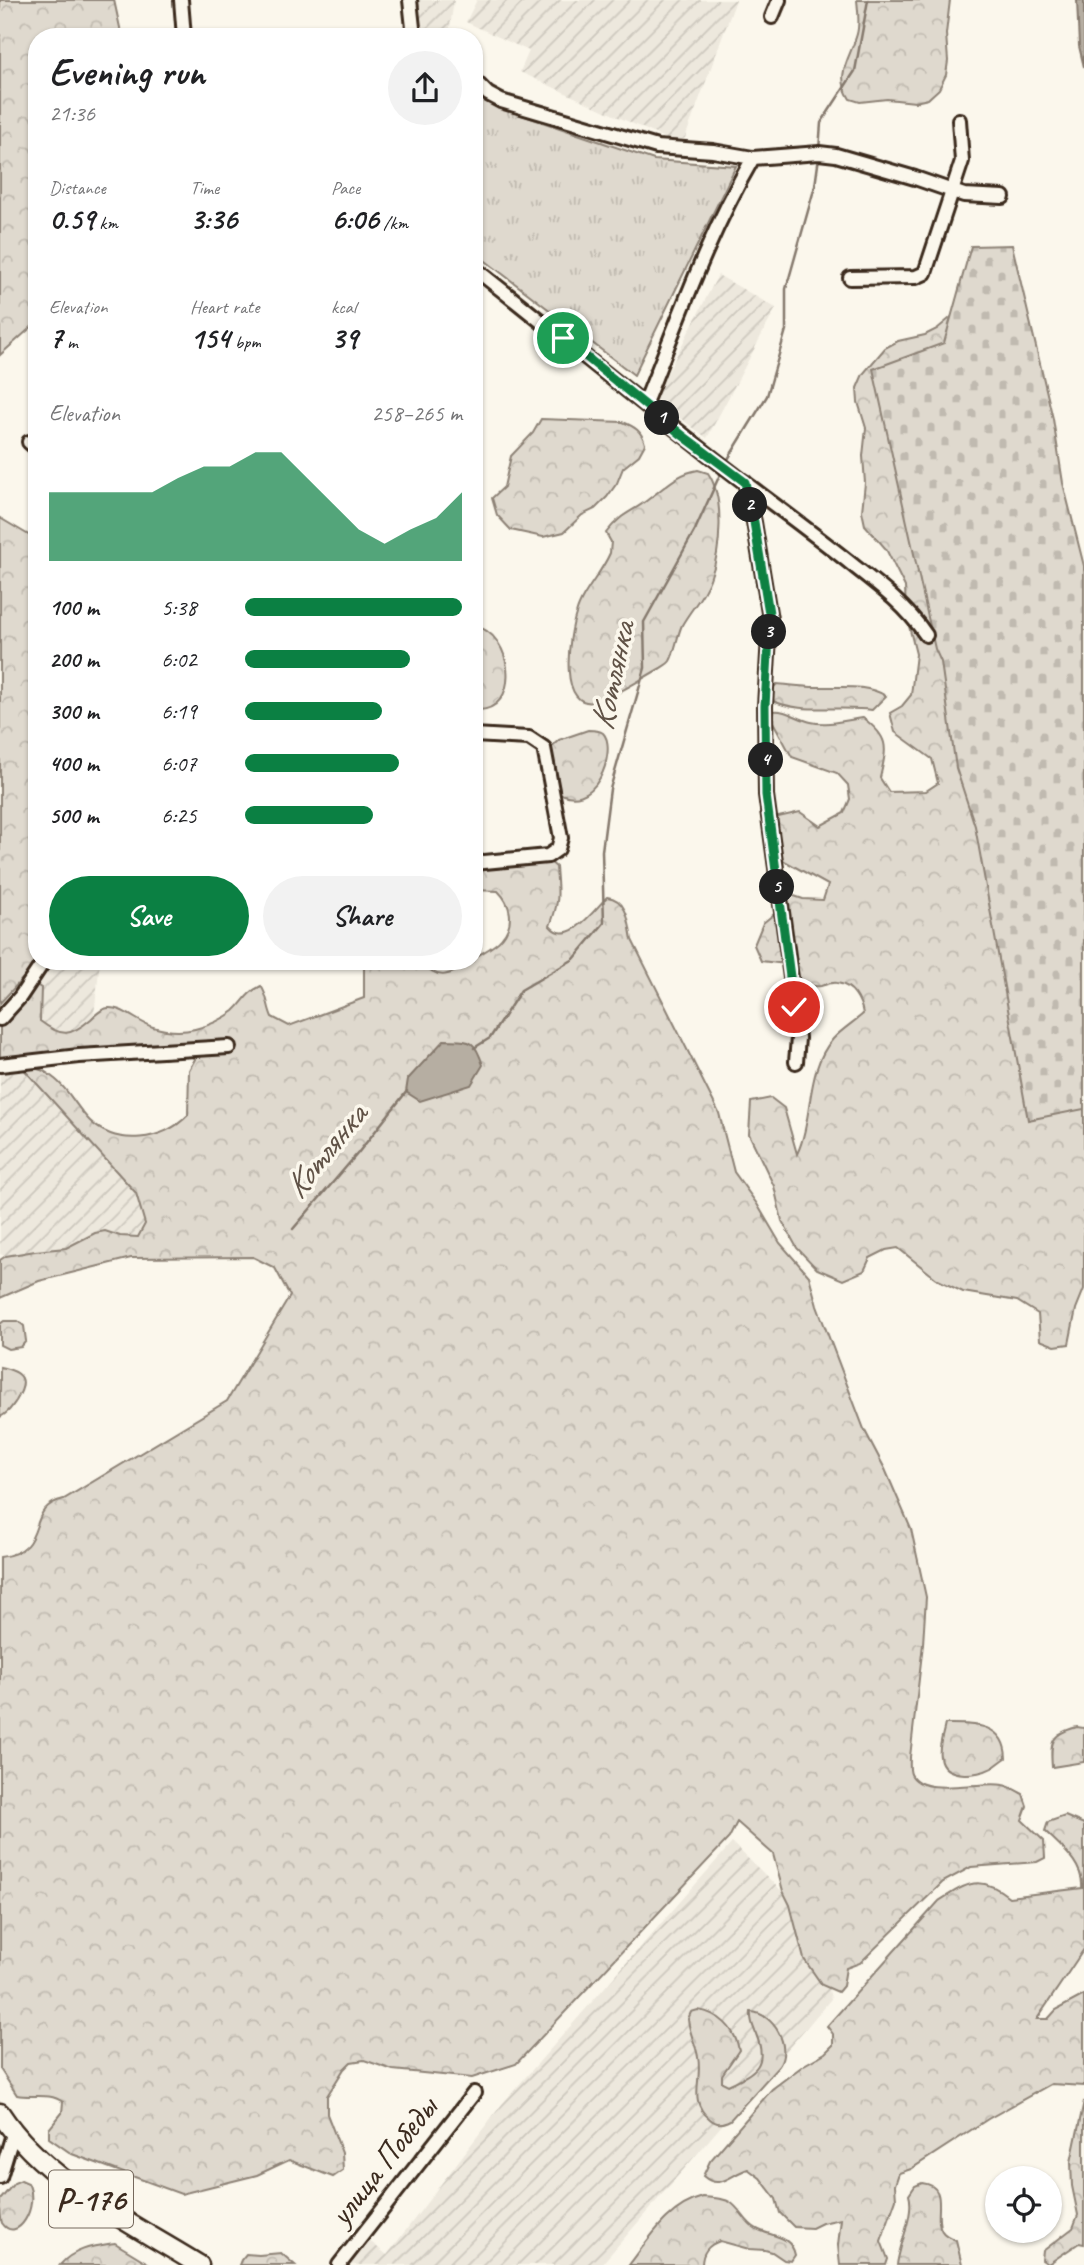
<!DOCTYPE html>
<html lang="en">
<head>
<meta charset="utf-8">
<style>
  body { margin:0; font-family:Caveat,sans-serif; background:#f2f2f2; color:#202124; height:100vh; display:flex; flex-direction:column; font-size:26px; white-space:nowrap }
  * { box-sizing:border-box; margin:0 }
  p { font-size:23px; color:#757577 }
  .icon { flex:none; width:38px; height:38px; fill:none; stroke:currentColor; stroke-width:2; stroke-linecap:round; stroke-linejoin:round }
  .map { position:relative; flex:1; overflow:hidden }
  .sheet { position:absolute; left:28px; top:28px; width:455px; height:942px; display:flex; flex-direction:column; background:#fff; border-radius:28px; box-shadow:0 2px 5px #0004 }
  .sheet>* { flex:none }
  .fabs { position:absolute; left:985px; top:2166px; display:grid; gap:14px }
  .fabs a { display:grid; place-items:center; width:77px; height:77px; border-radius:50%; background:#fff; box-shadow:0 2px 5px #0004; font-size:35px }
  .pin { position:absolute; display:grid; place-items:center; width:60px; height:60px; color:#fff; margin:-30px; border:4px solid #fff; border-radius:50%; box-shadow:0 2px 7px #0007 }
  .km { position:absolute; width:35px; height:35px; margin:-18px; border-radius:50%; background:#222; color:#fff; font-size:19px; line-height:35px; text-align:center }
  .round { display:grid; place-items:center; flex:none; width:74px; height:74px; border-radius:37px; background:#f2f2f2 }
  .overview { display:flex; align-items:center; justify-content:space-between; height:119px; padding:0 21px }
  h1 { font-size:38px; font-weight:600; line-height:52px }
  .metrics { display:grid; grid-template-columns:repeat(3,1fr); gap:10px; height:119px; padding:7px 21px }
  .metrics div { display:grid; align-content:center }
  .metrics b { font-size:30px; font-weight:600 }
  .metrics small { font-size:19px; font-weight:400 }
  .metrics p { font-size:19px }
  .chart { height:196px; padding:14px 21px }
  .chart p { display:flex; justify-content:space-between }
  .chart svg { width:100%; height:126px; margin-top:7px; fill:#0b8043; opacity:.7 }
  .button { display:flex; gap:14px; margin-top:auto; padding:14px 21px }
  .button a { flex:1; height:80px; border-radius:42px; background:#0b8043; color:#fff; font-size:28px; font-weight:600; line-height:80px; text-align:center }
  .button a+a { background:#f2f2f2; color:#202124 }
  ul { padding:0 21px; list-style:none; font-size:23px }
  li { display:grid; grid-template-columns:112px 84px 1fr; align-items:center; height:52px }
  li i { height:18px; border-radius:9px; background:#0b8043 }
  .map>svg:first-child { display:block }
</style>
</head>
<body>
<div class="map">
<svg width="1084" height="2265" viewBox="0 0 1084 2265">
  <defs>
    <pattern id="industrial-furrows" width="10" height="10" patternUnits="userSpaceOnUse" patternTransform="scale(1.75)"><rect width="10" height="10" fill="#ede8dd"/><path d="M-1 1l2-2M0 10L10 0M9 11l2-2" fill="none" stroke="#ccc7bd"/></pattern>
    <pattern id="grass-tufts" width="24" height="20" patternUnits="userSpaceOnUse" patternTransform="scale(1.75)"><rect width="24" height="20" fill="#dfd9ce"/><path d="M3 7l-1-3M5 7V3M7 7l1-3M15 17l-1-3M17 17v-4M19 17l1-3" fill="none" stroke="#c0bab0"/></pattern>
    <pattern id="forest-crowns" width="20" height="18" patternUnits="userSpaceOnUse" patternTransform="scale(1.75)"><rect width="20" height="18" fill="#dfd9ce"/><path d="M2 6a3 3 0 1 1 6 0M12 15a3 3 0 1 1 6 0" fill="none" stroke="#c0bab0"/></pattern>
    <pattern id="cemetery-stones" width="16" height="16" patternUnits="userSpaceOnUse" patternTransform="scale(1.75)"><rect width="16" height="16" fill="#dfd9ce"/><path d="M2 7V4a2 2 0 0 1 4 0v3zM10 15v-3a2 2 0 0 1 4 0v3z" fill="#c0bab0"/></pattern>
  </defs>
  <rect width="100%" height="100%" fill="#fbf7ec"/>
  <filter id="ink" filterUnits="userSpaceOnUse"><feTurbulence type="fractalNoise" baseFrequency=".0143" numOctaves="2"/><feDisplacementMap in="SourceGraphic" scale="14" xChannelSelector="R" yChannelSelector="G"/><feConvolveMatrix kernelMatrix="1 2 1 2 8 2 1 2 1" color-interpolation-filters="sRGB"/></filter>
  <g filter="url(#ink)">
    <!-- industrial -->
    <path fill="url(#industrial-furrows)" d="M415,0H454L449,34L446,37H419Z
      M477,0H736L685,138L675,143L520,72L529,51L466,22Z
      M718,275L776,308L707,438L654,399Z
      M57,961H100L91,1043L0,1031Z
      M20,1065L136,1193L145,1224L138,1237L120,1236L105,1231L66,1248L35,1251L6,1256L0,1254V1066Z
      M732,1843L815,1923L831,1999L601,2265H348L367,2239L387,2255L502,2104Z"/>
    <!-- grass -->
    <path fill="url(#grass-tufts)" stroke="#8d8276" stroke-width="2" d="M474,91L498,107L654,160L736,166L634,375L474,252Z"/>
    <!-- forest -->
    <path fill="url(#forest-crowns)" stroke="#8d8276" stroke-width="2" d="M0,0H114L122,37H37V319L36,323L0,355Z
      M857,0H950L946,34L948,61L946,75L939,89L928,99L915,102L887,99L860,102L850,99C834,74 850,59 857,34C860,23 858,11 857,0Z
      M962,308L1084,579V1289L1076,1309L1069,1344L1055,1346L1040,1340L1038,1314L1017,1301L963,1292L938,1280L898,1248L886,1250L870,1258L864,1271L843,1280L817,1269L797,1248L782,1221L774,1186L749,1134L751,1102L771,1098L784,1108L797,1154C814,1118 805,1070 833,1039C841,1030 854,1022 863,1014C861,1001 853,985 837,983C832,982 825,985 821,986C804,988 793,978 786,964L761,961L754,945L763,923L779,910V891L803,899L823,900L828,885L779,858L774,818L800,812L820,826L844,813L850,799L848,785L837,773L792,757L772,720V711C786,709 797,719 811,722C827,726 846,720 863,718C890,738 887,747 880,778L889,792L926,791L938,783L932,759L895,732L890,713L902,706L911,695L916,654L906,614L905,587L886,549L865,525L862,511L865,483L863,456L866,428L858,402L857,388L863,374L885,348L898,341L925,335L937,329Z
      M541,419L623,422C635,427 642,431 645,444L639,455L623,468L617,483L607,497L595,509L582,515L564,532L543,537L511,530L497,515L492,498L504,487L511,456L533,433Z
      M698,470L708,473C725,498 721,551 710,579C704,596 691,609 682,625C677,636 675,653 670,661C668,664 664,666 661,668C644,677 616,696 599,701C556,714 569,635 576,614C582,592 601,574 610,553L611,542L606,533C622,512 632,513 650,498C667,486 676,474 698,470Z
      M0,518L37,540V961H39L0,1003Z
      M474,626C514,632 523,714 474,710Z
      M777,684C790,685 803,687 816,687C838,688 866,683 886,696L872,710C839,705 798,715 769,699L768,693Z
      M588,730C593,730 599,730 603,733C618,748 596,820 553,789L549,749L559,740Z
      M549,861L556,867C558,895 560,899 550,926C568,948 595,909 607,897C628,899 629,924 632,940L719,1113L734,1172L757,1204L780,1243L809,1276L817,1306L864,1429L885,1469L911,1529L926,1597L923,1644L910,1757C910,1762 909,1769 911,1774C922,1798 982,1780 1003,1785C1010,1786 1017,1791 1023,1794L1027,1806L1022,1820L1044,1841L1045,1858L1037,1862L971,1867L943,1882L860,1963L846,1968L843,1986L838,1992L822,1985L804,1959L790,1905L783,1891L773,1854L737,1822L729,1838L516,2064L472,2078L393,2070L364,2060L351,2062L344,2069L327,2096V2114L342,2153L343,2170L333,2177L289,2160L257,2175L181,2194L72,2154L49,2138V2129L62,2113L63,2102C49,2092 33,2098 17,2095L0,2069V1557C52,1550 22,1508 64,1499L227,1401L290,1296L275,1268L253,1257L131,1258L39,1281L0,1298V1260L6,1256L35,1251L66,1248L95,1233L105,1231L120,1236L138,1237L145,1224L136,1193L20,1065C29,1069 34,1067 41,1070C45,1071 51,1076 55,1079C69,1090 77,1108 90,1121C117,1147 164,1141 188,1115L189,1070L195,1059C182,1041 172,1045 151,1044L0,1058V1024L35,984L41,988L40,1021C62,1038 71,1036 91,1019C94,1016 100,1011 104,1009C119,1003 138,1023 153,1027C166,1031 182,1032 195,1029C208,1026 223,1019 234,1011C245,1001 245,994 261,986C268,996 267,1006 272,1017L289,1026L364,998V961H421C439,984 452,974 471,961H474V958C483,952 496,946 502,938C515,922 511,904 498,891L474,890V867Z
      M4,1321H18L24,1326L26,1341L21,1347L8,1349L0,1345V1324Z
      M0,1367C24,1372 29,1380 16,1401C11,1408 8,1413 0,1417Z
      M945,1724C972,1724 1005,1722 1006,1758C1001,1761 997,1765 992,1768C978,1776 943,1779 940,1757C938,1747 943,1735 945,1724Z
      M1077,1727L1084,1728V1762L1052,1767C1050,1741 1051,1734 1077,1727Z
      M1065,1816L1084,1824V1949L1037,2019H1048L1056,2010L1084,1995V2086L1051,2084L988,2119L911,2169L899,2173L895,2185L896,2199L881,2241L888,2259L886,2265H840L838,2245L841,2219L822,2223L812,2228L794,2227L780,2213L776,2199L760,2178L748,2169C731,2174 720,2191 703,2176L710,2161L772,2089L804,2065L825,2053L833,2045V2034L827,2026L939,1901C967,1883 980,1874 1009,1897L1082,1888C1084,1864 1061,1847 1045,1831L1048,1822Z
      M698,2010C719,2013 735,2028 739,2050L722,2075V2082L728,2085C755,2072 769,2066 756,2034C753,2026 750,2021 751,2012C774,2013 792,2047 779,2066L730,2120C722,2124 717,2125 710,2119C687,2101 703,2079 698,2057C696,2044 689,2033 688,2019L691,2012Z
      M1084,2101V2244L1079,2243L1048,2264L1042,2260L1043,2251L1073,2228L1078,2215L1072,2186L1071,2162Z
      M21,2180L28,2183C40,2206 17,2245 2,2223C0,2217 0,2207 0,2200L14,2183Z
      M922,2183C951,2186 932,2217 942,2231C944,2235 951,2238 956,2240L962,2265H897C899,2245 915,2213 909,2195L915,2186Z
      M703,2197C712,2198 723,2198 730,2202C741,2209 745,2223 757,2229C772,2237 791,2235 795,2255L791,2261L784,2260L772,2252L765,2250L749,2249L720,2241C708,2245 702,2252 702,2265H629C650,2238 668,2206 703,2197Z
      M115,2243L151,2265H60C74,2248 95,2246 115,2243Z
      M281,2253L295,2265H239L241,2260L246,2254L259,2255Z"/>
    <!-- cemetery -->
    <path fill="url(#cemetery-stones)" stroke="#8d8276" stroke-width="2" d="M1012,245L1053,419L1063,483L1084,566V1109L1028,1120L975,826L956,768L941,662L935,649L873,369L944,343L971,246Z"/>
    <!-- water -->
    <path fill="#b6aea2" stroke="#85796d" stroke-width="2" d="M1077,0H1084V67L1079,46Z
      M444,1040C471,1041 474,1038 483,1065L471,1085L420,1101L406,1092L408,1079Z"/>
    <g fill="none" stroke-linecap="round" stroke-linejoin="round">
      <!-- stream -->
      <path stroke="#85796d" stroke-width="2.5" d="M819,150L821,123L855,71L868,0
        M725,464L767,396L786,330V289L815,186L819,157
        M474,1048L490,1038L521,990L574,959L604,923L602,851L610,789L645,668L644,622L695,530L722,470
        M293,1229L358,1153L407,1091"/>
      <defs>
        <path id="minor" d="M181,0L184,37
          M410,0L414,37
          M772,17L779,0
          M474,80L488,94L501,101L657,147L713,151L753,158L819,153L836,155L915,178L964,195L1003,197
          M474,268C564,339 653,413 744,482C781,510 818,537 854,566C881,587 907,607 926,635
          M850,278L916,277L925,273L962,161L959,120
          M645,403C678,321 708,235 753,158
          M29,442L37,449
          M745,482L754,522L770,619L765,706L766,795L795,1007L798,1038L796,1062
          M474,735L529,738L544,748L561,838L558,849L548,856L474,863
          M0,1019L20,997L44,961
          M0,1065L79,1056L229,1047
          M0,2177L13,2134
          M339,2265L474,2093"/>
        <path id="highway" d="M0,2113C45,2182 130,2222 199,2265"/>
      </defs>
      <!-- minor casing -->
      <use href="#minor" stroke="#3b2a1e" stroke-width="18"/>
      <!-- highway casing -->
      <use href="#highway" stroke="#3b2a1e" stroke-width="23"/>
      <!-- minor -->
      <use href="#minor" stroke="#fbf7ec" stroke-width="12"/>
      <!-- highway -->
      <use href="#highway" stroke="#fbf7ec" stroke-width="18"/>
    </g>
  </g>
  <g fill="none" stroke-linecap="round" stroke-linejoin="round" filter="url(#ink)">
    <defs>
      <path id="route" d="M563,338L682,435L745,482L754,522L770,619L765,706L766,795L794,1007"/>
    </defs>
    <!-- route casing -->
    <use href="#route" stroke="#fff" stroke-width="14"/>
    <!-- route -->
    <use href="#route" stroke="#0b8043" stroke-width="9"/>
  </g>
  <g text-anchor="middle" dominant-baseline="central" stroke-width="7" stroke-linejoin="round" paint-order="stroke">
    <!-- shield labels -->
    <rect fill="#fbf7ec" stroke="#75685c" stroke-width="2" x="49" y="2170.5" width="84" height="57" rx="5"/>
    <g font-size="32" font-weight="bold" fill="#3b2a1e">
      <text x="91" y="2199">Р-176</text>
    </g>
    <!-- street labels -->
    <g font-size="33" fill="#3b2a1e" stroke="#fbf7ec">
      <text transform="translate(383 2161) rotate(-52)">улица Победы</text>
    </g>
    <!-- water labels -->
    <g font-size="35" font-style="italic" fill="#605246" stroke="#fbf7ec">
      <text transform="translate(612 676) rotate(-78)">Котлянка</text>
      <text transform="translate(325 1151) rotate(-51)">Котлянка</text>
    </g>
  </g>
</svg>
<div class="fabs">
<a><svg class="icon" aria-label="locate" viewBox="0 0 24 24"><circle cx="12" cy="12" r="6"/><path d="M12 2v4M12 18v4M2 12h4M18 12h4"/></svg></a>
</div>
<div class="pin" style="left:563px;top:338px;background:#1e9e55"><svg class="icon" aria-label="arrive" viewBox="0 0 24 24"><path d="M6 21V4h12l-3 4 3 4H6"/></svg></div>
<div class="pin" style="left:794px;top:1007px;background:#d93025"><svg class="icon" aria-label="check" viewBox="0 0 24 24"><path d="M5 12l5 5 9-10"/></svg></div>
<b class="km" style="left:662px;top:418px">1</b>
<b class="km" style="left:750px;top:505px">2</b>
<b class="km" style="left:769px;top:632px">3</b>
<b class="km" style="left:766px;top:760px">4</b>
<b class="km" style="left:777px;top:887px">5</b>
<section class="sheet">
<div class="overview"><div><h1>Evening run</h1><p>21:36</p></div><a class="round"><svg class="icon" aria-label="share" viewBox="0 0 24 24"><path d="M12 15V3M7 8l5-5 5 5M5 13v7h14v-7"/></svg></a></div>
<div class="metrics">
<div><p>Distance</p><b>0.59<small> km</small></b></div>
<div><p>Time</p><b>3:36</b></div>
<div><p>Pace</p><b>6:06<small> /km</small></b></div>
</div>
<div class="metrics">
<div><p>Elevation</p><b>7<small> m</small></b></div>
<div><p>Heart rate</p><b>154<small> bpm</small></b></div>
<div><p>kcal</p><b>39</b></div>
</div>
<div class="chart"><p><span>Elevation</span>258–265 m</p>
<svg viewBox="0 0 160 44" preserveAspectRatio="none"><path d="M0 44V20L10 20L20 20L30 20L40 20L50 15L60 11L70 11L80 6L90 6L100 15L110 24L120 33L130 38L140 33L150 29L160 20V44z"/></svg>
</div>
<ul>
<li><b>100 m</b>5:38<i style="width:100%"></i></li>
<li><b>200 m</b>6:02<i style="width:76%"></i></li>
<li><b>300 m</b>6:19<i style="width:63%"></i></li>
<li><b>400 m</b>6:07<i style="width:71%"></i></li>
<li><b>500 m</b>6:25<i style="width:59%"></i></li>
</ul>
<div class="button"><a>Save</a><a>Share</a></div>
</section>
</div>
</body>
</html>
